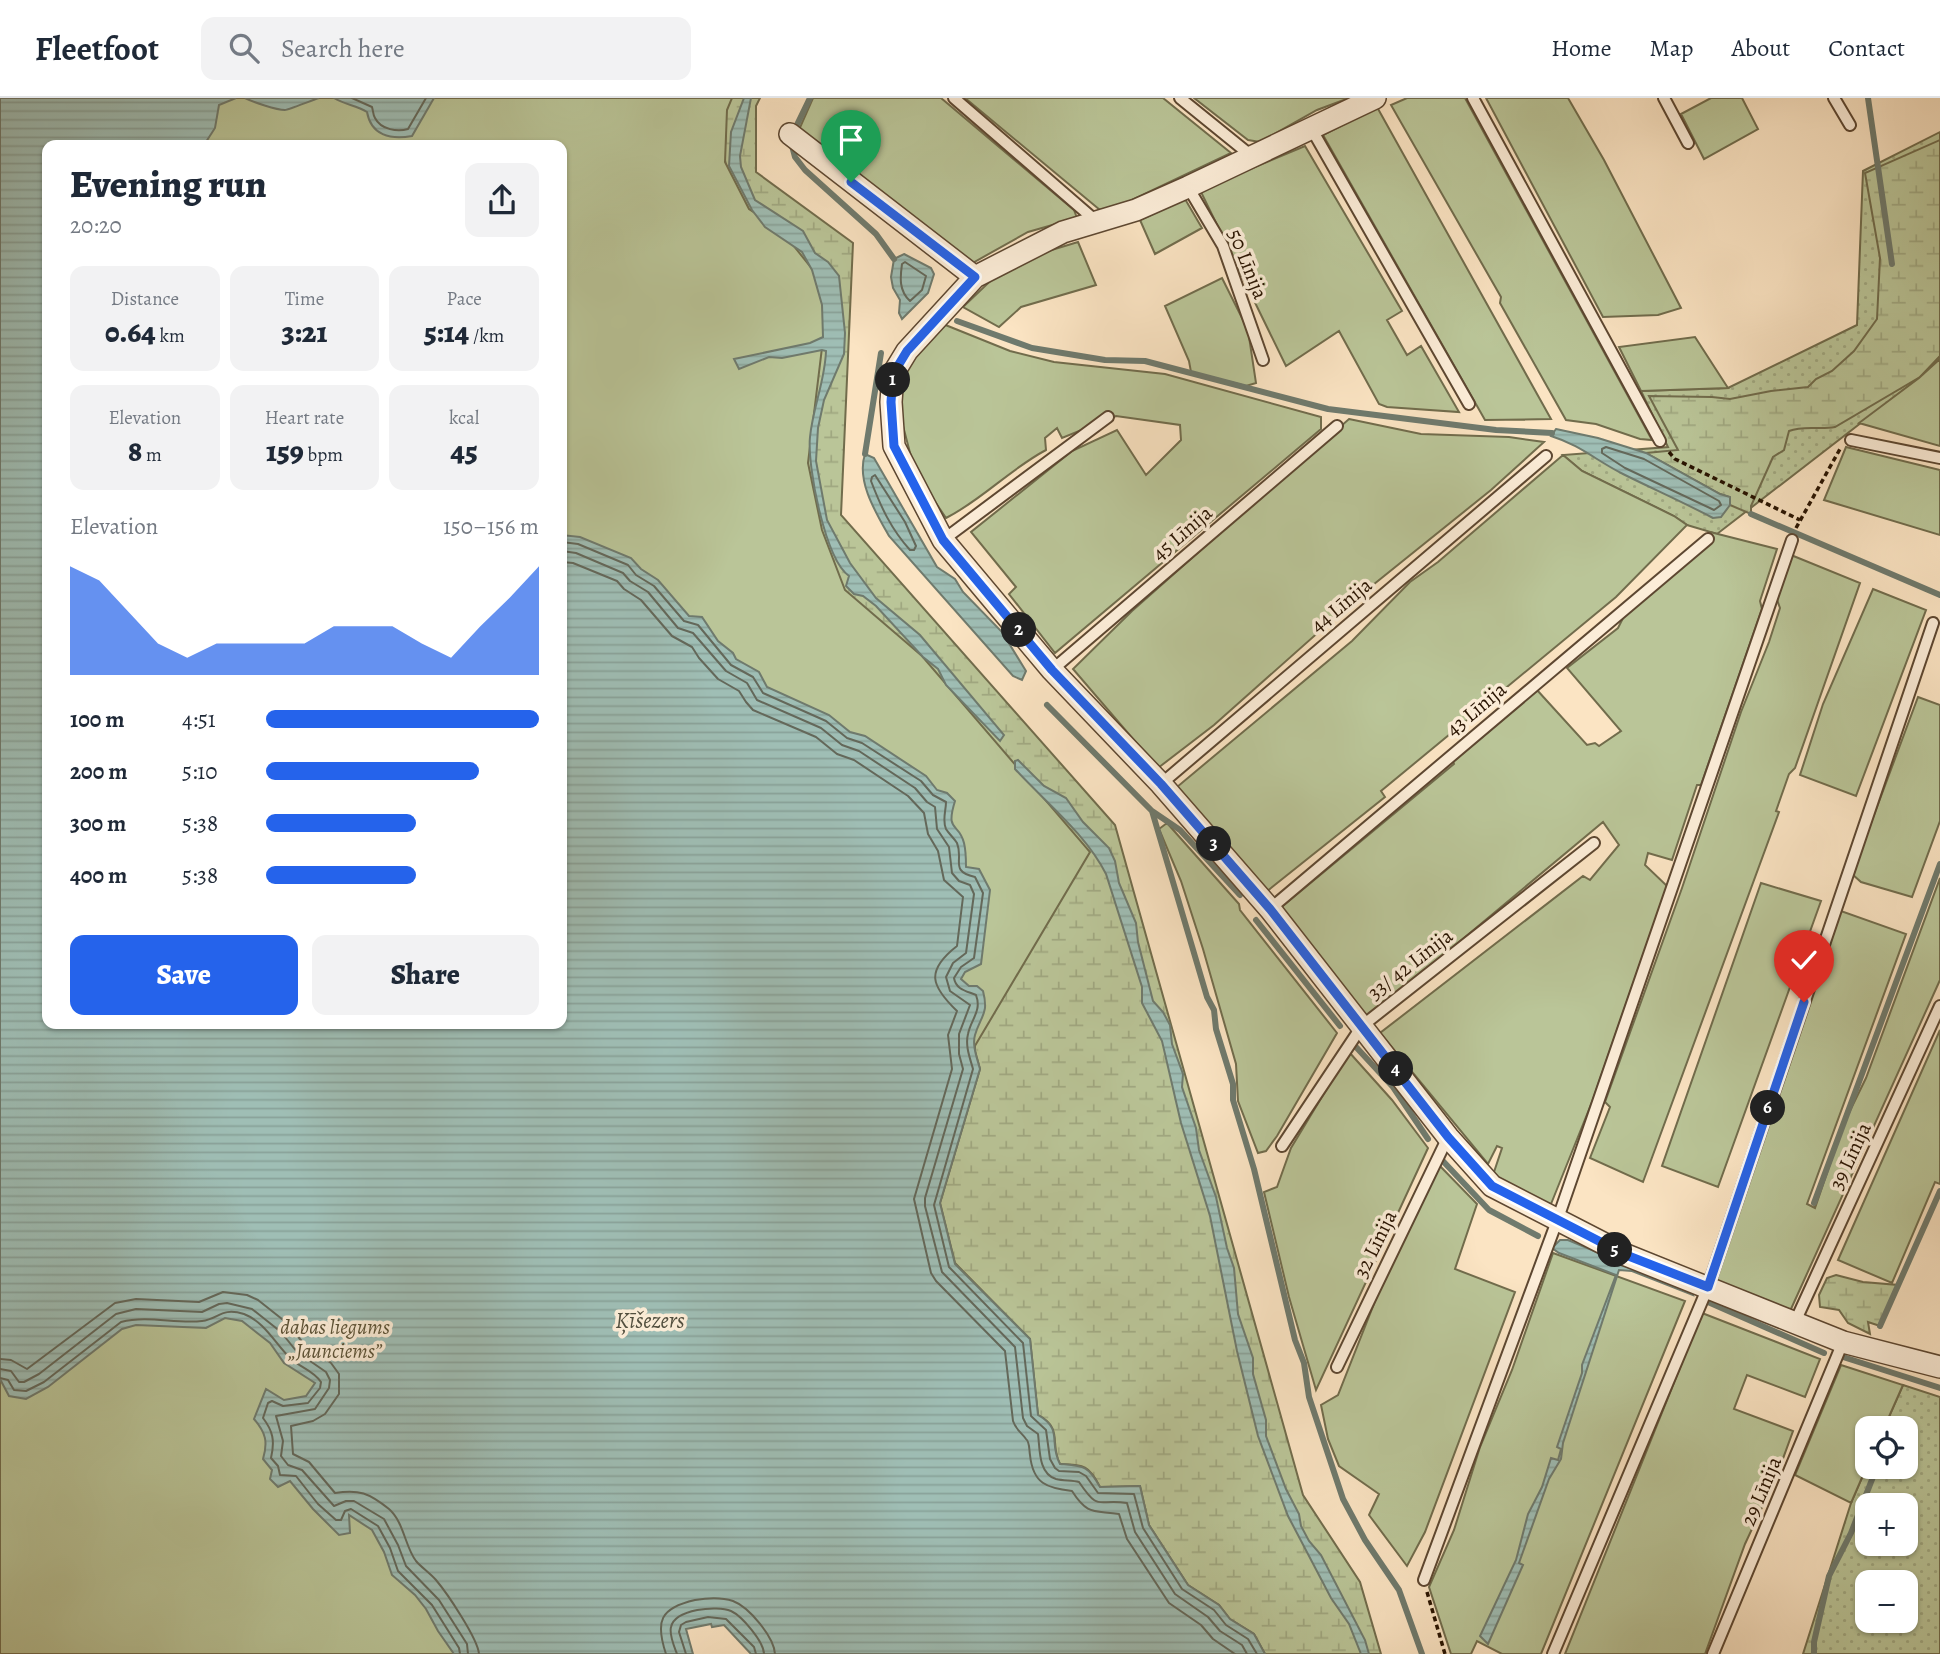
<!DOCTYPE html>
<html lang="en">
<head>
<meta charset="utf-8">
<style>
  body { margin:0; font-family:Alegreya,serif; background:#f2f2f3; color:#1f2937; height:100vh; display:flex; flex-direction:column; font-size:26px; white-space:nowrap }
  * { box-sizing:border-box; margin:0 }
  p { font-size:23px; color:#747a83 }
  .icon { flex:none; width:38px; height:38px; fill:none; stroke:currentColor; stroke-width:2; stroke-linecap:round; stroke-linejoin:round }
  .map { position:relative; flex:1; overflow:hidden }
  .side { position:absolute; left:42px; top:42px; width:525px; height:889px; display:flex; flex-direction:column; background:#fff; border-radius:14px; box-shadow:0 2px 5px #0004 }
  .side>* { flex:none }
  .buttons { position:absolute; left:1855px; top:1318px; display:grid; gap:14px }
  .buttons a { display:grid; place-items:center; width:63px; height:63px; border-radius:14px; background:#fff; box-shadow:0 2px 5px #0004; font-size:35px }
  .pin { position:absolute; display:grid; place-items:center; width:60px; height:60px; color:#fff; margin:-72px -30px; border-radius:50% 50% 50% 0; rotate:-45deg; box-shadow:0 0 7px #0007 }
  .pin .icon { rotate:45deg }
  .km { position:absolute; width:35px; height:35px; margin:-18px; border-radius:50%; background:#222; color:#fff; font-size:19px; line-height:35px; text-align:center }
  .round { display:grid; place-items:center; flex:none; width:74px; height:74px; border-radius:14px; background:#f2f2f3 }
  .overview { display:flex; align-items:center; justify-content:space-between; height:119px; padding:0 28px }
  h1 { font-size:38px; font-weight:800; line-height:52px }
  .metrics { display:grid; grid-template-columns:repeat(3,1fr); gap:10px; height:119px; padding:7px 28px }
  .metrics div { display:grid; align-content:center; border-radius:14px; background:#f2f2f3; text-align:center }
  .metrics b { font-size:30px; font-weight:800 }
  .metrics small { font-size:19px; font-weight:400 }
  .metrics p { font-size:19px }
  .chart { height:196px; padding:14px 28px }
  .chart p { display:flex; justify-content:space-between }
  .chart svg { width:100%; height:126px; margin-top:7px; fill:#2563eb; opacity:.7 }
  .button { display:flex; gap:14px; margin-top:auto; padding:14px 28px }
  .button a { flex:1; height:80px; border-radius:14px; background:#2563eb; color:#fff; font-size:28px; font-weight:800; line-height:80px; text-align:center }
  .button a+a { background:#f2f2f3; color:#1f2937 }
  ul { padding:0 28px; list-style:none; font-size:23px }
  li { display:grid; grid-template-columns:112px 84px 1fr; align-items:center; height:52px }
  li i { height:18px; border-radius:9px; background:#2563eb }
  header { display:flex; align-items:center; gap:42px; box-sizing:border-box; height:98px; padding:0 35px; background:#fff; border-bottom:2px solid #e0e1e3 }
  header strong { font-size:33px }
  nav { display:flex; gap:38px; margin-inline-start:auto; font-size:24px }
  .search { width:490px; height:63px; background:#f2f2f3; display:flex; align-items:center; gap:18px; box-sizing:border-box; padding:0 24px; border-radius:14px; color:#747a83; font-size:26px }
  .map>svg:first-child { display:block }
</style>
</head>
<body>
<header>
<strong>Fleetfoot</strong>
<div class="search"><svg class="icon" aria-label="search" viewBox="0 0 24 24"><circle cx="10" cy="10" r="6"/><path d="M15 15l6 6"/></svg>Search here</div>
<nav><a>Home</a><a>Map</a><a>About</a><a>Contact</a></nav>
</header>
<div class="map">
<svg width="1940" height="1556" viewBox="0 0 1940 1556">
  <defs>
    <pattern id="grass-dots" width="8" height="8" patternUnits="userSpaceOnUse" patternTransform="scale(1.75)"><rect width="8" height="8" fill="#bac598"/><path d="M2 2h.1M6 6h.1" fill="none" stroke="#a0a881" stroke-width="1.8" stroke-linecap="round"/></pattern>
    <pattern id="wetland-marsh" width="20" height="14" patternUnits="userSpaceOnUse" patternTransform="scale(1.75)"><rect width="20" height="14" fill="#bac598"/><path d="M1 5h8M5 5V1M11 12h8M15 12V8" fill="none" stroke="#a0a881"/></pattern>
    <pattern id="water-rules" width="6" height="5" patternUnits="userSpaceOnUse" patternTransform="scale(1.75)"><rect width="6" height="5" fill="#9fbeb5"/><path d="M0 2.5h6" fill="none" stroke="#89a29a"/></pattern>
  </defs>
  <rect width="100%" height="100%" fill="#fbe4c3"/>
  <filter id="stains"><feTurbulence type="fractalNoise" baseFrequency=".00286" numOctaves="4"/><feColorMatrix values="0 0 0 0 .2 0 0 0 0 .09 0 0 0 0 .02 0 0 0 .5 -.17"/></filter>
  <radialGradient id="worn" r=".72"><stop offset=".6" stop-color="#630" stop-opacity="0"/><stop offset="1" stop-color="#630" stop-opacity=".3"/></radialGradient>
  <!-- grass -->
  <path fill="url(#grass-dots)" stroke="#716c4c" stroke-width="2" fill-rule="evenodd" d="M1940,34V261L1919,280L1717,436L1687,427L1674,418L1582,373L1563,357L1668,349L1641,293L1728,290L1857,227L1863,73Z
    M1903,1287L1940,1299V1556H1803L1851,1405L1867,1368H1906V1330H1884ZM1867,1407H1906V1446H1867ZM1867,1484H1906V1522H1867Z"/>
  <!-- wetland -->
  <path fill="url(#wetland-marsh)" stroke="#716c4c" stroke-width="2" d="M434,0H760L756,8V74L853,145L841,417L1115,727L1303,1397L1360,1484L1381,1556H1265L1254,1536L1230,1521L1219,1507L1188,1487L1149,1427L1140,1388L1100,1389C1089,1367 1084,1367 1060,1366C1049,1345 1064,1331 1038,1317L1030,1241L955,1165L940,1105L980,971L975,953V938L562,47H204Z
    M1940,42V258L1920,279L1835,329C1819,332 1804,327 1789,333L1784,352L1773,359L1751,408V416L1730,407L1729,399L1720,396L1646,355L1678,352L1649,298L1712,299L1730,301L1771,293L1808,289L1816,281L1832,273L1854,253L1877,221L1880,160L1865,75Z
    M1836,1177L1863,1184L1898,1187L1880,1228L1868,1224L1870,1236L1848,1225L1839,1212L1820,1209L1819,1197L1827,1180Z"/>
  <!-- green -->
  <path fill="#bac598" stroke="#716c4c" stroke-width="2" fill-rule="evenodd" d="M0,0H732L727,12L725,64L749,111L781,132L829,192L808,365L822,432L845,492L922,558L1090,754L614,1556H0ZM47,47H562V926H47Z
    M813,0H941L1074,112L1077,120L1028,134L969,167L798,34Z
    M965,0H1163L1231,55L1113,111L1100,112Z
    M1194,0H1349L1317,12L1260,44L1248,42Z
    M1407,0H1465L1652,342L1640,341L1596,326L1566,322L1500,205L1501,199L1391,7Z
    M1486,0H1568L1604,62L1681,210L1658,217L1603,219Z
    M1711,0H1742L1758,31L1704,61L1681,16Z
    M1377,9L1551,321L1485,322L1323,37Z
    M1305,48L1402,213L1387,222L1407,257L1421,248L1459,314L1387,309L1379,306L1339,233L1286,268L1200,92Z
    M1185,101L1202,130L1155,156L1140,122Z
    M1078,144L1096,187L1021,209L999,229L963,209L1006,168L1022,161Z
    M1222,180L1248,232L1256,285L1246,288L1191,274L1189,263L1165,208Z
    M943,226L1010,253L1054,264L1165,276L1321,319V331L1055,555L1009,496L1016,489L971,434L1072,353L1117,332L1146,377L1181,342L1180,327L1116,318L1062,340L1057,330L1045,340L1046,352C1010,371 982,402 946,420L915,374L896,301L906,269Z
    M1695,239L1728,290L1641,293L1619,249Z
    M1940,261V348L1859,325L1919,280Z
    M1349,321L1421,336L1509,339L1544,344L1491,392L1358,499L1214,627L1158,670L1073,571L1132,513Z
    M1846,349L1940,372V437L1824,402Z
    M1563,357L1582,373L1674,418L1687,427L1616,499L1381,693L1385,699L1266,794L1177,689L1352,543L1410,484L1438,464Z
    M1710,434L1777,451L1760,503L1762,511L1701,687H1697L1672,762L1648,755L1645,767L1667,788L1592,1004L1551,1106L1531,1103L1492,1080L1502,1050L1497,1048L1488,1066L1380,935L1583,778L1590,782L1619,747L1603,724L1368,920L1278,812L1454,666L1453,663L1537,592L1587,647L1595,645L1599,648L1621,633L1567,570L1618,530L1627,512Z
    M1791,457L1860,485L1795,670L1789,676L1776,713L1779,714L1643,1084L1590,1060L1610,1009L1605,1004L1682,790L1741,614L1769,544L1780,510L1776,499Z
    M1873,491L1926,512L1856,698L1800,677L1823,606Z
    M1918,599L1940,607V723L1912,799L1861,784L1852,776Z
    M1167,725L1239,806L1240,812L1337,935L1277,1038L1266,1053L1258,1055L1238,1003L1236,966L1203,851L1181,783L1159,731Z
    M1940,780V882L1791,1211L1784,1212L1714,1182L1841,813L1906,836L1807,1106L1815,1110L1844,1025L1866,980Z
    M1761,785L1821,803L1718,1089L1662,1068Z
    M1940,932V1086L1935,1084L1892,1185L1838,1162Z
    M1349,954L1392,1002L1428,1050L1316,1292L1289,1199L1264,1094L1277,1089L1291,1050Z
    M1438,1066L1477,1106L1455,1171L1515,1194L1425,1434L1407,1468L1369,1417L1379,1396L1339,1368L1328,1341L1321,1307L1338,1297L1383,1183Z
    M1553,1155L1685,1203L1541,1556H1502L1477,1543L1471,1556H1451L1429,1489L1454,1432L1480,1349L1512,1272Z
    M1702,1215L1820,1261L1805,1299L1747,1277L1734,1311L1793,1333L1777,1377L1745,1446L1705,1556H1565Z
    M1841,1267L1903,1287L1884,1330H1867V1368L1851,1405L1795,1377Z"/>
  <!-- water -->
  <path fill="url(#water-rules)" stroke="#6f7a6d" stroke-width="2" d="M0,0H236L219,7L215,30L204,47H47V926H562V437L580,439L631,460L641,471L658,482L689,518L702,519L718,543L733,555L736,561L759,574L767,589L829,617L850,634L865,638L926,678L937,692L947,695L955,703C945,735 959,724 964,745C966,753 966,761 966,769L979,771L990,792L981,866L965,874L961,881L969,888H977L983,893C989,916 981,917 975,937C972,947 977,960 980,971L940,1105L955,1166L1030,1241L1038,1317C1064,1332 1048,1344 1060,1366C1084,1368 1088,1367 1100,1389L1140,1388L1149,1427L1188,1487L1219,1507L1230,1521L1254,1536L1265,1556H751L724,1527L712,1529L711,1526L686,1531L693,1556H454L438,1533L426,1511L415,1497L392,1477L384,1454L372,1432L349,1417L350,1435L339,1437L313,1411L290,1383L278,1389L270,1381L272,1372L263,1361C268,1344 266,1335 254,1321L266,1291L284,1302L306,1298L315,1285L284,1265L270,1245L242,1223L225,1220L206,1230L136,1227L122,1231L48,1289L26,1301L9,1298L0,1281Z
    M245,0H319C312,2 289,12 285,12C276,12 253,4 245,0Z
    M334,0H434L412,38C390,42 371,37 367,14C356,7 345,7 334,0Z
    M744,0H751L740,58L741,69L755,102L803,133L815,155L828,164L839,178L845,235L844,256L824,302L818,330L816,363L827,422L850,465L876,500L920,537L1004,637L1000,643L946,587L938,571L923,559L876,508L863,498L854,496L846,488L849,478C825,461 807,368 810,339C813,309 825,283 826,253L822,252L782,260L769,259L739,271L734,261L810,245L823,239L822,207L812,172L802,154L765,129L752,112L729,68L731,34Z
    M904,156L931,170L934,176L928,195L902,221L899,215L900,202L893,190L891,179L894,161Z
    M1556,331L1598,340L1646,355L1720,396L1730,399V407L1721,419L1713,420C1683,404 1653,391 1623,376C1597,363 1580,347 1551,338Z
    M865,356L874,360L937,469L955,481L963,494L1002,534L1026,573L1022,582L1013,578L889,438C876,415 856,383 865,356Z
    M1018,662L1044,688L1066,700L1083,724L1109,750L1115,763L1119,785L1136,825L1138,844L1153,903L1163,914L1170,927L1172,946L1183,976L1182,989L1196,1030L1199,1052L1216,1099L1227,1150L1234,1170L1238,1216L1253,1260V1276L1266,1322V1338L1286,1391L1299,1416L1301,1428L1309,1443L1321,1457L1365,1542L1369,1556H1361L1349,1526L1331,1500L1288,1418L1258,1338L1237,1253L1210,1118L1181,1025L1162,943L1142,905V889L1106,776C1085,735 1046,705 1015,671V663Z
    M1560,1142H1568L1692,1194L1693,1197L1632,1173L1619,1172L1563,1345L1561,1361L1549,1381L1519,1465L1523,1467L1488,1546L1480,1538L1516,1462L1528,1416L1542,1389L1551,1360L1558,1362L1561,1351L1557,1349L1582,1275V1267L1616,1177L1559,1155L1552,1150Z"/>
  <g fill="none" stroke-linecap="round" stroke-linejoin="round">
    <!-- shore -->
    <path stroke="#64685a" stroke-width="2" d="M352,0L372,9C373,12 373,17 375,20C381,32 398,34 408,31L426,0
      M905,164L926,178L922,192L910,203C899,193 900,180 902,166Z
      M1606,349L1644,361L1719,403L1721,407L1714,412L1625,370L1602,355V351Z
      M875,377L905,424L916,448L914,452H910C891,431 881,409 871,383L872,379Z
      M562,444L578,446L628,467L636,477L654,488L684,523L698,527L731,567L753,579L763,595L826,623L847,640L862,645L921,683L933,697L946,704C946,713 942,722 946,731C949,736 954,740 957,745C964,762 949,773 975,779L983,795L974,860L961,869L954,880C956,892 967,893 976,897C982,913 971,921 968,936C965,948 970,960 973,971L934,1107L949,1169L1023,1245L1031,1318L1046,1332L1050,1361L1055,1370L1059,1373L1079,1374L1086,1378L1098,1395L1134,1396L1143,1430L1182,1491L1214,1512L1226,1527L1248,1541L1257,1556
      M562,453L576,455L623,475L630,483L648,494L678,530L693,535L726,573L747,585L757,602L821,630L842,647L859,653L915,690L927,704L935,709L937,731L949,749L952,775L959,783L970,787L974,796L966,855L953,865L946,879L950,893L970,907L959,936V956L963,971L925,1100V1108L942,1174L1015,1249L1023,1320L1027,1328L1038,1336C1040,1350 1038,1376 1056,1381C1064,1383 1072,1382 1079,1384C1100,1415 1097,1400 1127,1405L1135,1434L1175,1496L1208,1519L1220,1533L1242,1547L1247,1556
      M562,464L573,465L617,483L624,491L641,502L672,538L692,549L699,560L718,581L739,593L746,604L753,612L816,639L837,656L854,662L908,698L924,715L928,736L938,753L944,782L963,799L957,848C925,873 931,888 957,913L948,937L952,971L914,1101L931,1175L936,1183L1005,1253L1013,1323C1016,1332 1021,1334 1026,1341C1030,1344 1029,1352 1030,1357C1033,1386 1047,1390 1072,1393C1088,1418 1094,1412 1119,1416L1127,1441L1169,1505L1201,1527L1213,1541L1235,1556
      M0,1261L11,1262L27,1271L115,1205L136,1201L199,1204L223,1194L247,1197L258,1202L287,1225L304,1246L331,1265L339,1276V1296L325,1316L313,1323L291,1328L293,1356L309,1364L335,1395C359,1391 369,1395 389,1411C404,1424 405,1449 416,1463C422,1470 430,1475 436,1482C447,1495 478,1541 479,1556
      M0,1271L11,1273L19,1284H24L39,1276L116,1216L136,1211L202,1214L219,1206L227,1205L252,1211L281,1234L297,1254L326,1274L330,1282L329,1290L315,1311L276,1318L283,1343L281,1358L288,1367L302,1372L334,1408L346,1403H354L384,1421L398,1447L406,1468L439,1502L467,1546L468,1556
      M0,1280L8,1282L14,1292L26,1293L44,1284L121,1224C148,1217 175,1226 202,1223C219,1221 221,1209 244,1216C265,1224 276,1247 291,1261C300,1269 314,1273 321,1284L320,1290L308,1305L283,1308L272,1303L268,1305L263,1320C273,1333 275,1343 271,1360L278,1368L280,1377L296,1378L318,1406L336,1422H341L345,1413L351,1411L378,1428L390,1450L398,1473L432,1507L459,1550L460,1556
      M666,1556C655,1523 660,1510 695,1502C707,1500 721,1499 733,1503C749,1509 774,1539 775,1556
      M677,1556C674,1548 669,1537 671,1529C675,1511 717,1507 731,1513C742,1518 764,1544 764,1556
      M686,1556L679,1534L681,1527L686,1524L708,1519L726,1521L754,1549L756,1556"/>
    <!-- stream -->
    <path stroke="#6f7a6d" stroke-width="6" d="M1868,0L1892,166
      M794,33L810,0
      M791,44L795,59L805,72L876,136L894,161
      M957,223L1032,250L1105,262L1145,263L1328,311L1496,332L1552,335
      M865,356L881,255
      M1751,416L1940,497
      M1047,607L1152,713L1207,899L1214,912L1216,931L1233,986V1002L1254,1071L1295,1242L1304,1265L1309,1299L1343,1401L1365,1442L1399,1492L1422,1556
      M1152,713L1180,732L1240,797
      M1256,822L1340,928
      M1356,949L1393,989L1428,1041
      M1441,1061L1489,1112L1538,1138
      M1814,1105L1940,766
      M1708,1204L1824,1255
      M1880,1228L1940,1093
      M1843,1259L1940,1290
      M1814,1556V1544L1829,1478L1851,1435L1873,1379"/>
    <defs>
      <path id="service" d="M954,0L1096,123
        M1180,0L1254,60
        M1473,0L1660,343
        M1664,0L1688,45
        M1834,0L1850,27
        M1311,30L1469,306
        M1188,89L1223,148L1263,262
        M1851,342L1940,360
        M943,442L1108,319
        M1052,572L1337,328
        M1161,686L1546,358
        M1270,811L1708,441
        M1282,1048L1362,928L1594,745
        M1795,1224L1940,908
        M1337,1269L1448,1039
        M1424,1482L1557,1123L1792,442
        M1553,1556L1708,1189L1933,525
        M1713,1556L1843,1244"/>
      <path id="minor" d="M1375,0L1188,89L1136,112L1063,134L975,179L907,253L893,276L891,304L894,348L943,442L1052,572L1161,686L1270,811L1448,1039L1492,1088L1626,1157L1843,1244L1940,1269
        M790,36L975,179"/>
    </defs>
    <!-- service casing -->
    <use href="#service" stroke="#5d4731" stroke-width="14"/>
    <!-- minor casing -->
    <use href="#minor" stroke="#5d4731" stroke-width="24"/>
    <!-- path -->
    <path stroke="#281300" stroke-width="3.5" stroke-dasharray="5 3.5" stroke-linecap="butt" d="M1669,354L1675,361L1800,422
      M1796,430L1840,351
      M1427,1494L1445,1556"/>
    <!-- service -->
    <use href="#service" stroke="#fcedd8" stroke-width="10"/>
    <!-- minor -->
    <use href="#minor" stroke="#fcedd8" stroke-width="21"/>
  </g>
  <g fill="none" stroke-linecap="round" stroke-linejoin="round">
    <defs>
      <path id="route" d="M851,84L975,179L907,253L893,276L891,304L894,348L943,442L1052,572L1161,686L1270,811L1448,1039L1492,1088L1626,1157L1708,1189L1804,904"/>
    </defs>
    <!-- route casing -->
    <use href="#route" stroke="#fff" stroke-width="14"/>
    <!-- route -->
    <use href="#route" stroke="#2563eb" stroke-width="9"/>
  </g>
  <g text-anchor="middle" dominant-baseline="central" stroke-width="7" stroke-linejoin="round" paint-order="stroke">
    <!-- street labels -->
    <g font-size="21" fill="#281300" stroke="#fcedd8">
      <text transform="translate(1248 166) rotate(68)">50 Līnija</text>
      <text transform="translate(1182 435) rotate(-41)">45 Līnija</text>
      <text transform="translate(1341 507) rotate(-40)">44 Līnija</text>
      <text transform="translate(1476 611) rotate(-40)">43 Līnija</text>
      <text transform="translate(1410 866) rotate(-38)">33/ 42 Līnija</text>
      <text transform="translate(1850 1058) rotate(-65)">39 Līnija</text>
      <text transform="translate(1375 1146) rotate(-64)">32 Līnija</text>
      <text transform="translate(1761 1393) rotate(-67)">29 Līnija</text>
    </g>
    <!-- park labels -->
    <g font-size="21" font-style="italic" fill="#5b5135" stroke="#fcedd8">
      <text x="335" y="1229">dabas liegums<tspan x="335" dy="24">„Jaunciems”</tspan></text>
    </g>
    <!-- water labels -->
    <g font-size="23" font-style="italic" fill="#524f3f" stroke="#fcedd8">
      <text x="650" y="1222">Ķīšezers</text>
    </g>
  </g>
  <rect width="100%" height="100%" filter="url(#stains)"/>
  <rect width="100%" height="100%" fill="url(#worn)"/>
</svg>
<div class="buttons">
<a><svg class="icon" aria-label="locate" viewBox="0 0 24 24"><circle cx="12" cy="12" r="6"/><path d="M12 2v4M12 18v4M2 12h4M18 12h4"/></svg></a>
<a>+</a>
<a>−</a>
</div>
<div class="pin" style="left:851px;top:84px;background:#1e9e55"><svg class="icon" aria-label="arrive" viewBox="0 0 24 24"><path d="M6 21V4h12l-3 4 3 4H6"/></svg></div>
<div class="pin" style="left:1804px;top:904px;background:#d93025"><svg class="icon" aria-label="check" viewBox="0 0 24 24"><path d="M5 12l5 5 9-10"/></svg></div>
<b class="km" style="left:893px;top:282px">1</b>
<b class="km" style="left:1019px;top:532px">2</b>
<b class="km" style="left:1214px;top:746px">3</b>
<b class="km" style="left:1396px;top:971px">4</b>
<b class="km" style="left:1615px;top:1152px">5</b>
<b class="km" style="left:1768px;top:1010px">6</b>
<section class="side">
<div class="overview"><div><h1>Evening run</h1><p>20:20</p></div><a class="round"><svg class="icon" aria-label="share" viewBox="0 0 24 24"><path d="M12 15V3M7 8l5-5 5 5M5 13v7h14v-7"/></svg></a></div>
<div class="metrics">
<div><p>Distance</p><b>0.64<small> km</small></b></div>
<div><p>Time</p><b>3:21</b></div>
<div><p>Pace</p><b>5:14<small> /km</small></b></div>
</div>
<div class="metrics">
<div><p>Elevation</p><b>8<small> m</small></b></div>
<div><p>Heart rate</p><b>159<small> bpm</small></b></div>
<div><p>kcal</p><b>45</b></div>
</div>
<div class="chart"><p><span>Elevation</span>150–156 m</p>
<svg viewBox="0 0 160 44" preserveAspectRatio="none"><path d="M0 44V6L10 11L20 22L30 33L40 38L50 33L60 33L70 33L80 33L90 27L100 27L110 27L120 33L130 38L140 27L150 17L160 6V44z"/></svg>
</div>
<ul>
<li><b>100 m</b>4:51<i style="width:100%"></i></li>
<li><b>200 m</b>5:10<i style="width:78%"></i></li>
<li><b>300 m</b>5:38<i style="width:55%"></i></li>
<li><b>400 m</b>5:38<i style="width:55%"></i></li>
</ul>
<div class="button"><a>Save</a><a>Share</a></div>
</section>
</div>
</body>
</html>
